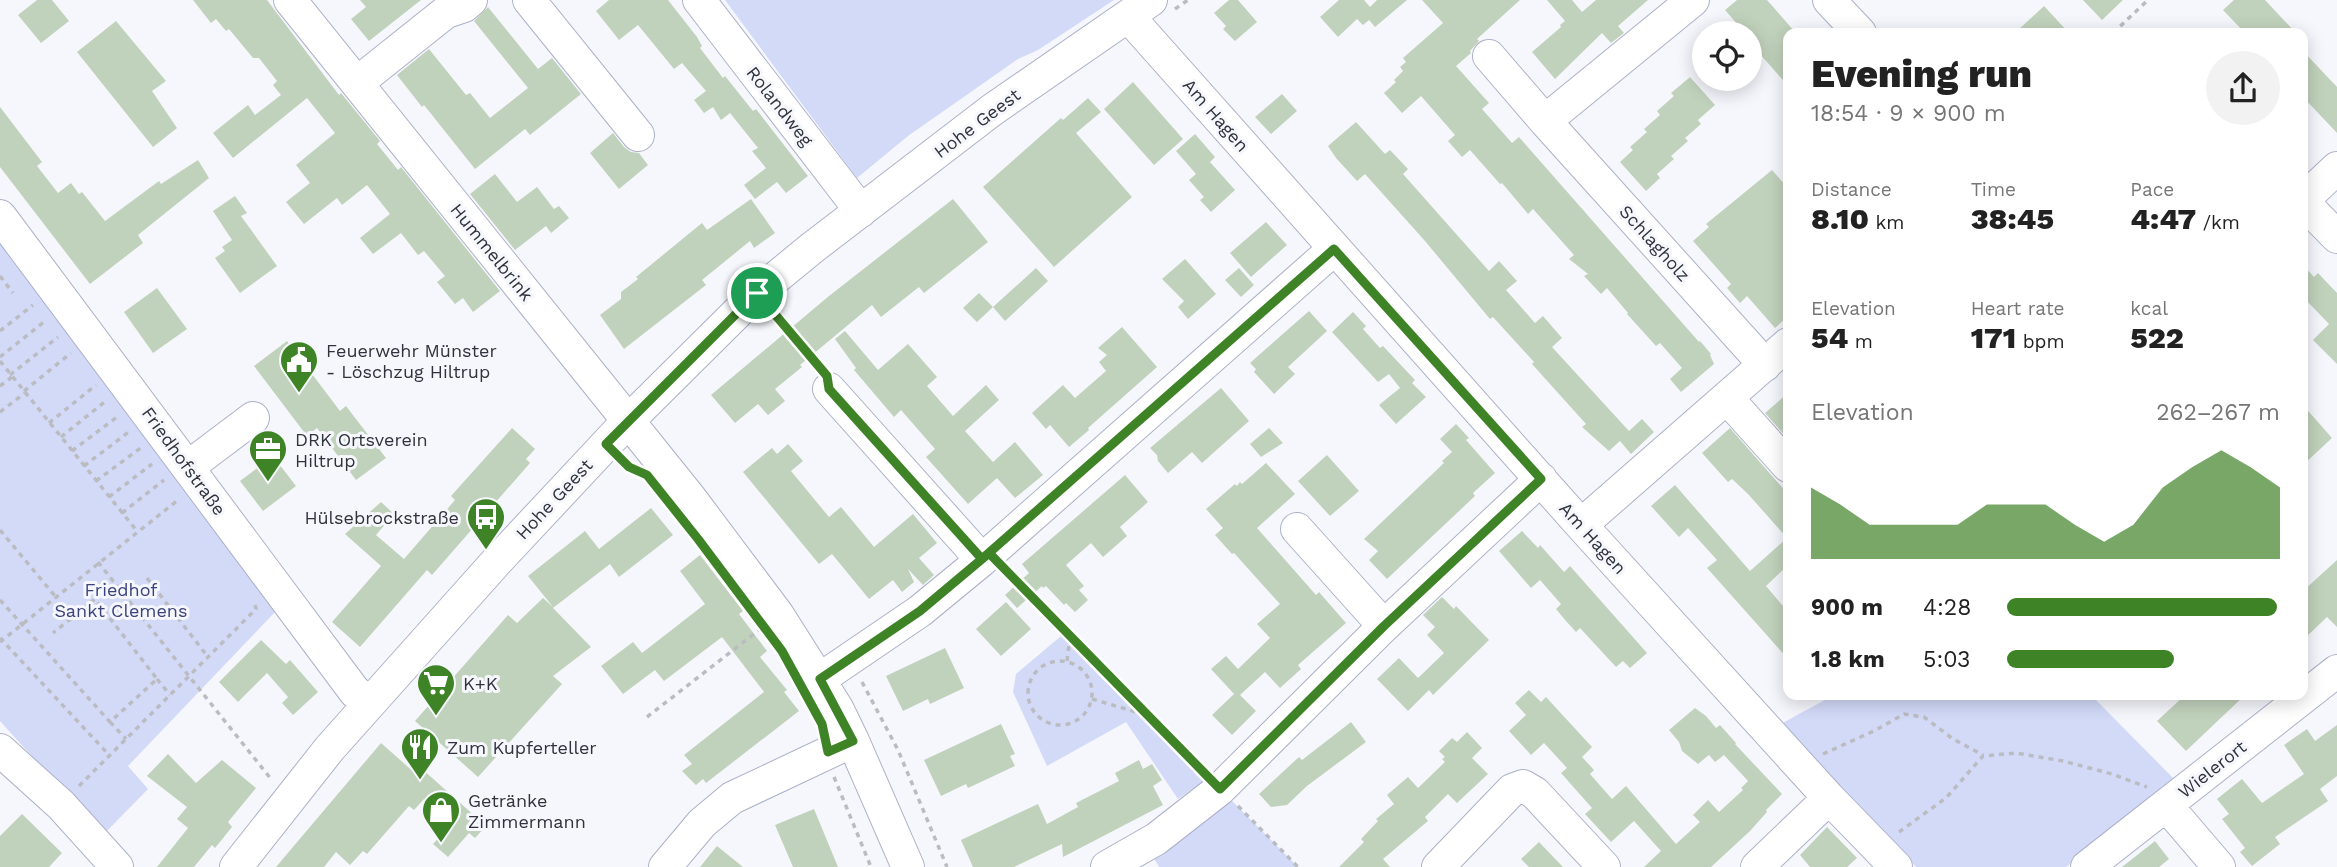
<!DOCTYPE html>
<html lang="en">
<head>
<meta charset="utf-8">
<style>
  body { margin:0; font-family:"Work Sans",sans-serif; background:#f2f2f2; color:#222; height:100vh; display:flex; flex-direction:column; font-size:26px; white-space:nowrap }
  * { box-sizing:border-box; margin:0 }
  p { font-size:23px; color:#767676 }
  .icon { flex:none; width:38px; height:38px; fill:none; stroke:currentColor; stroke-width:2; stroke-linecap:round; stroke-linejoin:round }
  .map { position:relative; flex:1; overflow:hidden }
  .sheet { position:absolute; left:1783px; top:28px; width:525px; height:672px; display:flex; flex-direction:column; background:#fff; border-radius:14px; box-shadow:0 4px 18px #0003 }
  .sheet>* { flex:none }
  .buttons { position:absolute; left:1692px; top:21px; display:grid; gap:14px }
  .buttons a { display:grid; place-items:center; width:70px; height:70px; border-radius:50%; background:#fff; box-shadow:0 4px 18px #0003; font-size:35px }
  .pin { position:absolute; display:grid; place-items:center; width:60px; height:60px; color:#fff; margin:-30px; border:4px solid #fff; border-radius:50%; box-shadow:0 2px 7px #0007 }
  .round { display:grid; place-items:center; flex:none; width:74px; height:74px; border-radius:37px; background:#f2f2f2 }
  .overview { display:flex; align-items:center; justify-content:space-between; height:119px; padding:0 28px }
  h1 { font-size:38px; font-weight:800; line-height:52px }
  .metrics { display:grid; grid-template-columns:repeat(3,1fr); gap:10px; height:119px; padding:7px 28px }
  .metrics div { display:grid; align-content:center }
  .metrics b { font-size:30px; font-weight:800 }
  .metrics small { font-size:19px; font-weight:400 }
  .metrics p { font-size:19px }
  .chart { height:196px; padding:14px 28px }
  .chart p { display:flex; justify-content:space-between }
  .chart svg { width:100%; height:126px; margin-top:7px; fill:#3f8327; opacity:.7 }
  ul { padding:0 28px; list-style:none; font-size:23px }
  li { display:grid; grid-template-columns:112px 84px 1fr; align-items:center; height:52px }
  li i { height:18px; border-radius:9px; background:#3f8327 }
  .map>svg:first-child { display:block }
</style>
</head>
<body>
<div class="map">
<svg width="2337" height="867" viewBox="0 0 2337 867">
  <rect width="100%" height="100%" fill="#f6f7fc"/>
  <!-- green -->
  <path fill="#d3daf8" d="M725,0H1114L1038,50L1018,59L908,136L857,178Z
    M0,240L277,610L128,766L148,789L103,835L0,721Z
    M1061,636L1205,780L1178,799L1126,722L1047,766L1013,692L1016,674Z
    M1834,695H2091L2178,783L2066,867H1916L1777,726Z
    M1220,789L1298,867H1159L1146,845Z"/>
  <!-- building -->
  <path fill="#c1d2bc" d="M37,0H52L69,21L41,43L18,15Z
    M193,0H267L339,95L341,93L380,141L377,144L398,170L401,167L500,291L473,312L463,298L455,304L437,282L445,276L424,251L418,255L401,233L373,254L360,238L390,214L367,185L342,205L337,198L304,224L286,202L310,183L296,165L335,133L307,98L233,158L213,133L248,105L255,115L281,95L273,85L277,81L259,58H253L229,29L226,31L216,19L211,23Z
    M360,0H421L369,41L351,19L366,7Z
    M609,0H668L697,37L702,46L700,48L723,78L725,76L753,111L756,109L808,176L786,193L777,182L755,199L744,185L766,168L752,151L758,148L730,113L721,120L713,107L704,113L694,100L706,91L682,63L674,69L638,25L619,40L596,11Z
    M1229,0H1238L1257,22L1235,41L1223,29L1226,26L1214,13Z
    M1339,0H1364L1370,7L1377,0H1407L1375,27L1369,20L1363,25L1357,19L1338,37L1320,17Z
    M1422,0H1520L1477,39L1479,41L1470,51L1471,53L1456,66L1489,103L1482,109L1512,143L1519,137L1699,342L1700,341L1711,354L1710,355L1714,364L1681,392L1670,379L1682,368L1660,343L1656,346L1627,314L1628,313L1607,288L1601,294L1584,276L1588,274L1569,259L1574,255L1533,209L1528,214L1502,183L1500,184L1470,150L1462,157L1448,141L1455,135L1421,96L1402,113L1384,93L1396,82L1394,80L1403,71L1400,67L1406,62L1403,58L1443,23Z
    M1547,0H1572L1582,12L1596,0H1648L1618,26L1624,33L1611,43L1602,33L1555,79L1532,52L1561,27L1560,25L1565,21Z
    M1737,0H1767L1795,32L1788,33V86L1760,54L1762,52L1750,38V33H1745L1725,10Z
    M2083,0H2123L2102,20Z
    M2234,0H2265L2296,33H2245L2223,10Z
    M2044,6L2069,33H2015Z
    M488,7L538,69L552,58L581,94L530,135L525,129L475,169L424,105L422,107L397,75L429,49L466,95L470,93L490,118L528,88L474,21Z
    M116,21L166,81L152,91L177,128L153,147L77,52Z
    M2303,51L2337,87V133L2303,97Z
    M1690,77L1715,105L1698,120L1701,124L1685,138L1688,141L1671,156L1674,159L1657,174L1660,178L1646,191L1620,162L1633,150L1630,147L1647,132L1644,129L1660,115L1657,111L1674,96L1671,93Z
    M1133,82L1183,139L1154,165L1104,109Z
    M1282,94L1297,111L1271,134L1255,117Z
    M1088,98L1101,112L1076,133L1132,197L1054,267L983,187L1061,118L1063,120Z
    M0,107L42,162L37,166L58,193L71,183L79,194L82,192L105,221L159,181L161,184L198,160L209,178L138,235L143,243L90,284L0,167Z
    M1356,122L1385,154L1390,150L1408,169L1403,174L1489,271L1499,261L1517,281L1506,290L1535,323L1543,316L1562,338L1552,347L1629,431L1642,419L1654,432L1631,454L1620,441L1609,451L1582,427L1586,424L1532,364L1534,362L1493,317L1490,319L1425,241L1365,174L1357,181L1336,158L1328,146Z
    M613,133L624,147L631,152L639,153L648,165L619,189L590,153Z
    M1195,134L1215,157L1210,162L1235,190L1211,212L1200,200L1204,197L1189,180L1196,174L1176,151Z
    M1772,170L1788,188V316L1775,328L1747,296L1740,303L1727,288L1731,284L1693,241L1709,227L1706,224Z
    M495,174L517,202L537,187L554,209L559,206L569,218L551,233L546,226L515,250L470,194Z
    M235,196L247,213L241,216L277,266L240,293L215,258L225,251L222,247L232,240L213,211Z
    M751,199L775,233L754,248L750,241L702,280L706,285L624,349L600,315L621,299V292L638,279L636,277L702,223L707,230Z
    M953,199L988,242L924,293L919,287L881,317L872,305L800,365L802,367L775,389L785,401L768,415L758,404L735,423L711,395L829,296Z
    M1266,222L1287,245L1251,277L1230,253Z
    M1185,259L1216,294L1188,319L1178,307L1184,301L1162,279Z
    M2303,265L2314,277L2318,273L2337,293V364L2313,340L2329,324L2303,297Z
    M1036,268L1048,281L1005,321L993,307Z
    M1239,268L1254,285L1241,297L1225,280Z
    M157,288L187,329L153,353L124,312Z
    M979,293L993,307L977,322L963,308Z
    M1309,311L1327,331L1288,367L1295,374L1274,394L1254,372L1256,369L1250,363Z
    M1353,312L1366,326L1363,329L1380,348L1383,346L1415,380L1412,383L1426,397L1396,424L1379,405L1400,388L1389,374L1378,382L1332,332Z
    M1122,327L1157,367L1088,428L1089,430L1069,447L1050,425L1046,429L1032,413L1063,385L1075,398L1106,371L1099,362L1107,355L1098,348Z
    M845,331L878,370L908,344L937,377L927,386L953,416L986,385L999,400L965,431L993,462L1015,442L1043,475L1015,498L997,478L968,504L926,457L935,449L901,410L894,417L854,370L856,368L835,339Z
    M287,341L340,411L346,406L386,458L356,480L317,428L307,436L254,366Z
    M1221,388L1249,421L1202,463L1192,452L1168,473L1158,461L1157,455L1150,448Z
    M1788,393V439L1765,413Z
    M2303,405L2332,438L2303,465Z
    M1456,424L1469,438L1466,440L1495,473L1473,493L1475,496L1387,579L1369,560L1378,551L1364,539L1444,463L1442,461L1452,452L1440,439Z
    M512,428L535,449L526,459L530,463L432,575L427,570L360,647L332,622L381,566L345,534L381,502L394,514L376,535L404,559L455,500L451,496Z
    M1269,428L1283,443L1261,457L1250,444Z
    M1730,428L1788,494V565L1766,586L1788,612V659L1707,568L1717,560L1688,528L1679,537L1651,506L1675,485L1750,571L1787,538L1748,494L1732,479L1728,482L1702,453Z
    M788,444L803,461L791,471L829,517L841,507L874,547L913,514L937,543L919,558L934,575L923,585L908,569L914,582L902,592L893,580L869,599L832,554L819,564L743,472L772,448L777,454Z
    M1327,455L1359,491L1330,516L1298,481Z
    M273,456L296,486L263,511L240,481Z
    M1266,463L1295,494L1257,528L1316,595L1319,592L1346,623L1298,665L1301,669L1280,688L1265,672L1240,695L1256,711L1232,735L1212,715L1234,694L1211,669L1226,656L1238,669L1270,638L1257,624L1280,604L1234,553L1232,554L1215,535L1223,528L1206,509L1235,484L1237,486L1240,482L1242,484Z
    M1125,475L1148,502L1120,527L1127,536L1103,557L1091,543L1066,565L1084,586L1079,590L1088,600L1075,612L1066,603L1064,605L1046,586L1043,588L1042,586L1017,608L1005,595L1029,573L1022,564Z
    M651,508L673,535L619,577L610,564L553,608L591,647L553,676L562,684L478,777L415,721L508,615L517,623L543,598L553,607L528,576L585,531L599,549Z
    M1522,531L1538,548L1540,545L1564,572L1570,566L1647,653L1630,668L1623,661L1616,667L1580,628L1576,632L1566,621L1556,609L1561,604L1540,580L1531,588L1499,551Z
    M700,555L743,611L739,614L767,651L760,657L787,690L784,692L799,711L706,783L703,779L696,785L682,771L692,764L684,755L764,692L722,637L664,681L655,670L623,694L601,666L633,642L642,653L705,604L680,571Z
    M2337,560V627L2327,617L2303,640V591Z
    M1442,597L1454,609L1456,606L1489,640L1433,695L1429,690L1408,711L1377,679L1399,658L1418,678L1444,653L1427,635L1435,627L1423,615Z
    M1006,602L1031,629L1001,656L976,629Z
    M261,640L286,664L290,660L318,692L293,715L282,703L288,697L267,673L238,702L219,682Z
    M945,648L964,688L930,704L928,699L903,711L886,676Z
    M1529,690L1541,702L1546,697L1592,747L1582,757L1594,770L1590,774L1612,799L1626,786L1676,844L1700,822L1693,815L1708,800L1719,812L1743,790L1741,788L1748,781L1724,755L1715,762L1709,755L1698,764L1682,751L1679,742L1669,730L1695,708L1706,716L1716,728L1720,725L1736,743L1735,744L1782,794L1766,810L1767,812L1750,831L1711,867H1644L1661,851L1634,821L1611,842L1585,814L1592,808L1561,773L1567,768L1544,743L1531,755L1509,731L1526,715L1515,703Z
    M2185,695H2245L2186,751L2157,721Z
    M1351,722L1366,742L1307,786L1287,805L1271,807L1259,794L1299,757L1302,760Z
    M1001,724L1015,754L1010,756L1015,766L968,788L966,784L941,796L924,760Z
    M2337,725V776L2320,789L2328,801L2275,837L2280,844L2252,866L2240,852L2245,848L2222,819L2229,814L2217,799L2242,779L2262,803L2304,774L2284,745L2307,729L2315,741Z
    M1467,732L1482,748L1472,758L1488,774L1457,803L1448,794L1425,817L1428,821L1383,859L1390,867H1339L1364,842L1361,839L1378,821L1376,819L1394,804L1387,795L1408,777L1418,788L1445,762L1442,759L1445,757L1439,751L1452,738L1457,742Z
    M381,743L416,774L421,768L486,826L475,838L469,833L448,857L433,844L452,823L424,799L414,810L409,806L367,854L363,851L350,865L336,852L324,867H276Z
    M168,754L196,783L222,760L256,788L228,822L232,827L215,848L212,845L194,867H157L188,828L177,819L187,807L147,776Z
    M1139,760L1143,769L1152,764L1162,780L1153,786L1163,805L1063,857L1062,844L1014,867H973L961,840L1038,804L1047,824L1078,807L1076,803L1119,781L1115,773Z
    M814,809L838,867H793L775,825Z
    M22,814L62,853L49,867H0V836Z
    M1827,827L1857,858L1847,867H1810L1800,855Z
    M2155,841L2169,859L2159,867H2122Z
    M1539,842L1563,867H1529L1521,859Z
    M717,846L743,867H700Z"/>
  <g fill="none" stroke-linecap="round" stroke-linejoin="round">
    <defs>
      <path id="minor" d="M290,0L691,499L778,615L837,708L853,741L908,867
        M529,0L638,135
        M699,0L861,211
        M1693,0L1545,121L1765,365
        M1829,0L1860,33
        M1128,16L1581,525L1829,798L1896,867
        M1489,56L1545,121
        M357,83L446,12L464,6L471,0
        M2303,200L2337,168
        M2303,202L2337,237
        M0,216L355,692L371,702
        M829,389L982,560
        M1727,398L1788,466
        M188,467L253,418
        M1581,525L1788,344
        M1297,529L1384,626
        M820,679L920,611L982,560L1334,249
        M0,750L61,805L117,867
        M2166,805L2219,867
        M236,867L330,748L497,561L628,421L757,293L812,248L992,110L1151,0
        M665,867L702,823L732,798L853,741
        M1107,867L1156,839L1220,789L1384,626L1541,479
        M1438,867L1512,790L1523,786L1535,793L1604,867
        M1757,867L1829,798
        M2087,867L2337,671"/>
    </defs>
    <!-- minor casing -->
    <use href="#minor" stroke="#acb1ca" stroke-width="34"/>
    <!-- path -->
    <path stroke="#bbbcc2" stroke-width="3.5" stroke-dasharray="5 5" stroke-linecap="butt" d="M1175,9L1188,0
      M2113,33L2148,0
      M0,276L13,293
      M773,313L818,366
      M0,331L33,305
      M0,357L45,321
      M0,361L137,531
      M10,375L58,337
      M0,386L12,377
      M24,391L71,353
      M0,412L25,393
      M49,423L96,385
      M61,437L107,400
      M72,451L117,417
      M84,466L130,431
      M96,481L142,447
      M109,497L152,464
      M122,513L164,480
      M0,530L55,596
      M98,562L271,779
      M1007,572L1202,772
      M147,578L208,657
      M0,600L110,722L157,679L95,599L53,633
      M0,638L110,756
      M0,642L178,500
      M1067,661L1070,637
      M1028 693a32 32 0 1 1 64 0a32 32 0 1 1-64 0Z
      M157,679L170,695
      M862,682L898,750L947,867
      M1092,699L1143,714
      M647,717L759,630
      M110,722L126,739
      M1823,754L1876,730L1904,714L1924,717L1953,739L1983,755
      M834,777L871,867
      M79,786L256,609L255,605
      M1238,806L1298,867
      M1899,832L1946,798L1983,756L2016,753L2063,761L2112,774L2147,787"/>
    <!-- minor -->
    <use href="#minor" stroke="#fff" stroke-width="32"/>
  </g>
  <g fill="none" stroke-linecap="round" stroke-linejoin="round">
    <defs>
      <path id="route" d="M757,293L606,444L629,467L647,475L698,539L782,651L822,724L828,752L853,741L820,679L920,611L982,559L1334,249L1541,479L1384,626L1220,789L989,553L982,559L829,389L827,376L757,293"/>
    </defs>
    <!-- route casing -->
    <use href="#route" stroke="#fff" stroke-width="14"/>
    <!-- route -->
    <use href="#route" stroke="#3f8327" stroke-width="9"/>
  </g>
  <!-- icons -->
  <defs>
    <symbol id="civic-pin" viewBox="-11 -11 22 30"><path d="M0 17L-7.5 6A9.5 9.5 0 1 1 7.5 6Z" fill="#3f8327" stroke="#f6f7fc"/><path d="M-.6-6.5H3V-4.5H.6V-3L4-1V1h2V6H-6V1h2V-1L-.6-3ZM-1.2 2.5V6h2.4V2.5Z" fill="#fff"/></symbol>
    <symbol id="office-pin" viewBox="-11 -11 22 30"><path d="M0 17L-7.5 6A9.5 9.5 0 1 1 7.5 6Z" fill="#3f8327" stroke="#f6f7fc"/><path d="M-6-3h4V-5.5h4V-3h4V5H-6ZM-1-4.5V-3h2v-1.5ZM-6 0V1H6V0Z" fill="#fff"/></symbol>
    <symbol id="bus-pin" viewBox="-11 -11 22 30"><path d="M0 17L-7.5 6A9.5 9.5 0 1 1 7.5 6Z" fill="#3f8327" stroke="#f6f7fc"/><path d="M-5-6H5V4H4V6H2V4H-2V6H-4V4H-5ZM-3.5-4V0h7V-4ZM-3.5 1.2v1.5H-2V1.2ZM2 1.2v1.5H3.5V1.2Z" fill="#fff"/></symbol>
    <symbol id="supermarket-pin" viewBox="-11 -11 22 30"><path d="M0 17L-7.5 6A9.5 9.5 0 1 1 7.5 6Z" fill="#3f8327" stroke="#f6f7fc"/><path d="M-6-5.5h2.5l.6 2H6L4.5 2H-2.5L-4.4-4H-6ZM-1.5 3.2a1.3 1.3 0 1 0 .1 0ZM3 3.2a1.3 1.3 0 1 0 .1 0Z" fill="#fff"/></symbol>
    <symbol id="restaurant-pin" viewBox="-11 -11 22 30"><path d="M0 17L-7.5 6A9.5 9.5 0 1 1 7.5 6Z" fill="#3f8327" stroke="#f6f7fc"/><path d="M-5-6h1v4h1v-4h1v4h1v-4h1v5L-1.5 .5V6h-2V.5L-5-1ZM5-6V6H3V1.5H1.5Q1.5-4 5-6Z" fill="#fff"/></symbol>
    <symbol id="shop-pin" viewBox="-11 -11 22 30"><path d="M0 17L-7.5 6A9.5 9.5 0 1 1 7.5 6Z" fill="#3f8327" stroke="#f6f7fc"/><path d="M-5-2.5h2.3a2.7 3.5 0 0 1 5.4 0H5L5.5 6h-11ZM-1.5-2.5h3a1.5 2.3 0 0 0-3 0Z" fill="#fff"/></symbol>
  </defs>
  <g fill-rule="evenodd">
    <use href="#civic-pin" x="277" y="338" width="44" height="60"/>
    <use href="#office-pin" x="246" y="427" width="44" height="60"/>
    <use href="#bus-pin" x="464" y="495" width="44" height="60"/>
    <use href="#supermarket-pin" x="414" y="661" width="44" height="60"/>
    <use href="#restaurant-pin" x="398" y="725" width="44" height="60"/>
    <use href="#shop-pin" x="419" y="788" width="44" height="60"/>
  </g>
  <g text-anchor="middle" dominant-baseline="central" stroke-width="6" stroke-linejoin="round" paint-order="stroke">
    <!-- street labels -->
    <g font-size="18" fill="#30323c" stroke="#f6f7fc">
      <text transform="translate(780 106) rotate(52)">Rolandweg</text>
      <text transform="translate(1216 115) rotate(49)">Am Hagen</text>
      <text transform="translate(977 123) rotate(-37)">Hohe Geest</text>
      <text transform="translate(1655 243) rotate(48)">Schlagholz</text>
      <text transform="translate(492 252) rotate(51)">Hummelbrink</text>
      <text transform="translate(184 461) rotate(54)">Friedhofstraße</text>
      <text transform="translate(554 499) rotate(-47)">Hohe Geest</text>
      <text transform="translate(1593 538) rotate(48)">Am Hagen</text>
      <text transform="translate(2212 769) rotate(-38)">Wielerort</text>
    </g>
    <!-- poi labels -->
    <g font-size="18" fill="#30323c" stroke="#f6f7fc" text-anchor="start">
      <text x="326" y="350">Feuerwehr Münster<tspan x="326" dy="21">- Löschzug Hiltrup</tspan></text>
      <text x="295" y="439">DRK Ortsverein<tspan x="295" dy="21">Hiltrup</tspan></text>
      <text x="459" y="517" text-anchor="end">Hülsebrockstraße</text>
      <text x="463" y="683">K+K</text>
      <text x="447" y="747">Zum Kupferteller</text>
      <text x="468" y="800">Getränke<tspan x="468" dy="21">Zimmermann</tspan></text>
    </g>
    <!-- park labels -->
    <g font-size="18" fill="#3b437e" stroke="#f6f7fc">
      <text x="121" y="589">Friedhof<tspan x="121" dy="21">Sankt Clemens</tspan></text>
    </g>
  </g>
</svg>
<div class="buttons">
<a><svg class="icon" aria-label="locate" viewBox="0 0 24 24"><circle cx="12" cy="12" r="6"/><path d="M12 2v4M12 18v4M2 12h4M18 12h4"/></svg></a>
</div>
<div class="pin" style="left:757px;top:293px;background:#1e9e55"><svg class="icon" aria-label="arrive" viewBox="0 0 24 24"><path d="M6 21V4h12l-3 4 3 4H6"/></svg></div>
<section class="sheet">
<div class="overview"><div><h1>Evening run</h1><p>18:54 · 9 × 900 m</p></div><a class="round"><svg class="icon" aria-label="share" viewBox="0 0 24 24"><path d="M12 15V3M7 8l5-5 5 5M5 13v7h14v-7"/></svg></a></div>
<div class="metrics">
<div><p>Distance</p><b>8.10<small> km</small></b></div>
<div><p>Time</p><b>38:45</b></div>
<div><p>Pace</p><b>4:47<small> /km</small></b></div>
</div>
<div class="metrics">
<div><p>Elevation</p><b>54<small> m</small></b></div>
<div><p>Heart rate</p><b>171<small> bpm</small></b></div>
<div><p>kcal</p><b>522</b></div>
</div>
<div class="chart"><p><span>Elevation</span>262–267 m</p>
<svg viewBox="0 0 160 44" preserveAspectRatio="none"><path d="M0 44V19L10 25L20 32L30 32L40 32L50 32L60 25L70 25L80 25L90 32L100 38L110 32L120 19L130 12L140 6L150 12L160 19V44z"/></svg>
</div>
<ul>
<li><b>900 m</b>4:28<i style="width:99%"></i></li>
<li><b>1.8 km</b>5:03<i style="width:61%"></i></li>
</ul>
</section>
</div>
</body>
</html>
